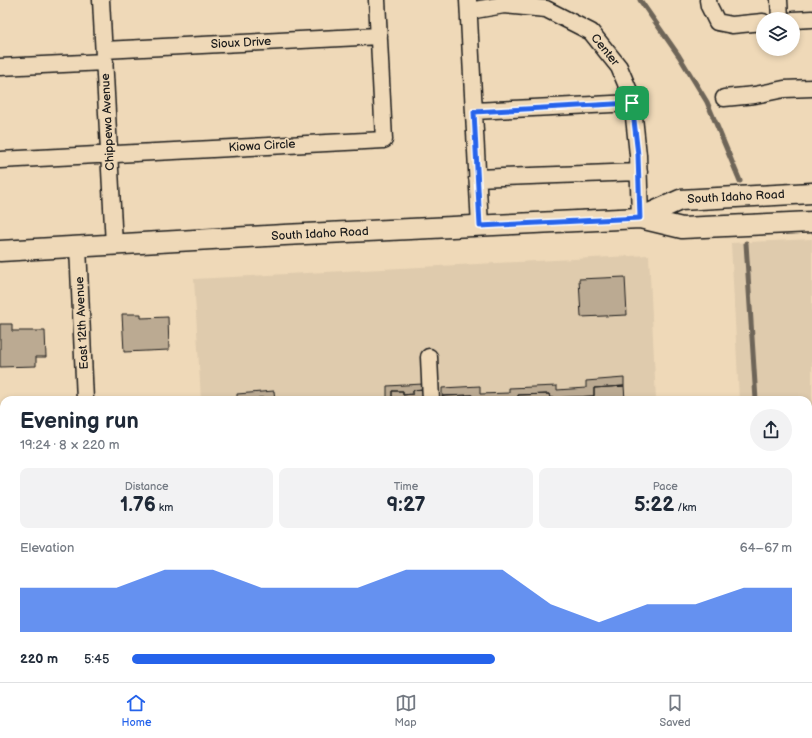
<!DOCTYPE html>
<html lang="en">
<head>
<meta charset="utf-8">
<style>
  body { margin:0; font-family:"Balsamiq Sans",sans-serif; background:#f2f2f3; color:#1f2937; height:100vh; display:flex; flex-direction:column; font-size:15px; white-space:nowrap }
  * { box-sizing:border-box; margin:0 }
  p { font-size:13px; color:#747a83 }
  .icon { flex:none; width:22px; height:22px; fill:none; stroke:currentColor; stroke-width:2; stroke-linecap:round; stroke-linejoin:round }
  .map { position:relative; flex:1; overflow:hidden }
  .panel { position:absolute; left:0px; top:396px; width:812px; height:286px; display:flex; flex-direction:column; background:#fff; border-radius:12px 12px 0 0; box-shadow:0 2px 6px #0003 }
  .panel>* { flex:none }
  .tools { position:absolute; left:756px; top:12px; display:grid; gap:8px }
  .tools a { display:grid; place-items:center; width:44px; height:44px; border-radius:50%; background:#fff; box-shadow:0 2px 6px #0003; font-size:20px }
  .pin { position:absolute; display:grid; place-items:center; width:34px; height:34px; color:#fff; margin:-17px; border-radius:8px; box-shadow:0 2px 6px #0006 }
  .round { display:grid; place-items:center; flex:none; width:42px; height:42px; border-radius:21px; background:#f2f2f3 }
  .overview { display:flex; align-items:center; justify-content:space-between; height:68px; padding:0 20px }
  h1 { font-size:22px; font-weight:800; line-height:30px }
  .stats { display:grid; grid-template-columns:repeat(3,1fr); gap:6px; height:68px; padding:4px 20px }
  .stats div { display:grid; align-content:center; border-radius:8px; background:#f2f2f3; text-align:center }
  .stats b { font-size:20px; font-weight:800 }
  .stats small { font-size:11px; font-weight:400 }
  .stats p { font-size:11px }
  .chart { height:112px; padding:8px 20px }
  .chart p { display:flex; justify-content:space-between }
  .chart svg { width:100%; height:72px; margin-top:4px; fill:#2563eb; opacity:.7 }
  ul { padding:0 20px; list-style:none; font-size:13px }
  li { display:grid; grid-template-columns:64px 48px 1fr; align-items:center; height:30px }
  li i { height:10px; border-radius:5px; background:#2563eb }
  .tab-bar { display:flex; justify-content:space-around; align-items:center; height:56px; border-top:1px solid #e0e1e3; background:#fff; font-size:11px; color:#747a83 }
  .tab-bar a { display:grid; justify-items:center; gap:2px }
  .tab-bar .current { color:#2563eb }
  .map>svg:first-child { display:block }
</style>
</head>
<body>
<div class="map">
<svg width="812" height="682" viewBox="0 0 812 682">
  <rect width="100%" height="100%" fill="#efd9b8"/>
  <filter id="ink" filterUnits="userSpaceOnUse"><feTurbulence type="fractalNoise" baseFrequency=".025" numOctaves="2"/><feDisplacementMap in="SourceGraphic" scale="8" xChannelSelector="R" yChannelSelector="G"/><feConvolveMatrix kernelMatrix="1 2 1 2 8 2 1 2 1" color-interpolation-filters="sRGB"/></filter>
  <g filter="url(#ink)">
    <!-- built -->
    <path fill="#dfcbad" d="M812,239V682H216V678H808V400H739L731,243Z
      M649,255L656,400H201L194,279Z"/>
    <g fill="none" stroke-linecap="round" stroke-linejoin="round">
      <!-- stream -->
      <path stroke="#6e6558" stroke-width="5" d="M640,0L679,56L707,102L740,181
        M746,243L756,400
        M808,525H812"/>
    </g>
    <!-- building -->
    <path fill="#bbaa92" stroke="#1c1c1c" d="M625,277L627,315L581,317L579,279Z
      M122,314H141V318L168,317L169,350L124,352Z
      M0,324H12V331H45L46,357H36V366L0,367Z
      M624,378V386L594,388V396L550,398L549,394L518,395V400H473L472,395L442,396V388L480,386V394L509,393V388L557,386V390L586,388V381Z
      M423,384V389L413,390V394L403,395V391H392V400H387V386Z
      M624,386L625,400H518V395L549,394L550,398L594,396V388Z
      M423,389V400H392V391H403V395L413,394V390Z
      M274,391L275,400H268V398H258V400H237V394Z
      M472,395L473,400H443L442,396Z
      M258,398H268V400H258Z
      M27,678H75V681L27,682Z
      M140,678H157V681L167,682H140Z"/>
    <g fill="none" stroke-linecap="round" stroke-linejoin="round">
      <defs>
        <path id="minor" d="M101,0L114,245
          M468,0L480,226
          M708,0L709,6L717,22L732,25L763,22
          M779,0L780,19
          M469,11L504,5L546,9L591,32L619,67L632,98L638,155L640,218
          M793,20L812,19
          M104,50L379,36
          M0,67L105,62
          M724,98L755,95L784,89L812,88
          M474,111L632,103
          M0,160L384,140L377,0
          M477,178L639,172
          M78,247L85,400
          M429,357L431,400
          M808,441L812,438
          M98,678V682
          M541,682L545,678"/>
        <path id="major" d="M640,218L680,200L812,193
          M0,251L284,235L640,218L682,228L812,222"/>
      </defs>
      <!-- minor casing -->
      <use href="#minor" stroke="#1c1c1c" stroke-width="19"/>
      <!-- major casing -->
      <use href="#major" stroke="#1c1c1c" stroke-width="23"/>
      <!-- minor -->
      <use href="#minor" stroke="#efd9b8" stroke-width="16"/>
      <!-- major -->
      <use href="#major" stroke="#efd9b8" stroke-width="20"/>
    </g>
  </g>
  <g fill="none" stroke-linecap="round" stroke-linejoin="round" filter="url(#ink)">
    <defs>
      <path id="route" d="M632,103L638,155L640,218L480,226L474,112Z"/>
    </defs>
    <!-- route casing -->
    <use href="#route" stroke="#fff" stroke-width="8"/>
    <!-- route -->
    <use href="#route" stroke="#2563eb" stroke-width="5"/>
  </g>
  <g text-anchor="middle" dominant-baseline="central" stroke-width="3.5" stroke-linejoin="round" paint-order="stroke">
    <!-- street labels -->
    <g font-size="12" fill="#1c1c1c" stroke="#efd9b8">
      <text transform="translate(241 43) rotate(-3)">Sioux Drive</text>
      <text transform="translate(605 50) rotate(51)">Center</text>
      <text transform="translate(108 122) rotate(-93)">Chippewa Avenue</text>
      <text transform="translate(262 146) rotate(-3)">Kiowa Circle</text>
      <text transform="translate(736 197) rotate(-3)">South Idaho Road</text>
      <text transform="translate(320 234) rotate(-3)">South Idaho Road</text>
      <text transform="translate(82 323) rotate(-93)">East 12th Avenue</text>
    </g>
  </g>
</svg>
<div class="tools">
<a><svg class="icon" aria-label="layers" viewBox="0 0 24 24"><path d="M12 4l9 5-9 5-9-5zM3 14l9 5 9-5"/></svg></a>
</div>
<div class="pin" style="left:632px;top:103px;background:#1e9e55"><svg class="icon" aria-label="arrive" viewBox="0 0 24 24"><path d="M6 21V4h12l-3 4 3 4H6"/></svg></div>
<section class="panel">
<div class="overview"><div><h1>Evening run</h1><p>19:24 · 8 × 220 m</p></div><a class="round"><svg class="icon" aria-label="share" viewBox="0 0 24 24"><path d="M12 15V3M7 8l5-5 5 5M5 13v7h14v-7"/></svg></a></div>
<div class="stats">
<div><p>Distance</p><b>1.76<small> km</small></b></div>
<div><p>Time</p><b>9:27</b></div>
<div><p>Pace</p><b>5:22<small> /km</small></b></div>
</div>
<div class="chart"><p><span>Elevation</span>64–67 m</p>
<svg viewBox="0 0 160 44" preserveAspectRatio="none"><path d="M0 44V17L10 17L20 17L30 6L40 6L50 17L60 17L70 17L80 6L90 6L100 6L110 27L120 38L130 27L140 27L150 17L160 17V44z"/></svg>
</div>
<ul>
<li><b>220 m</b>5:45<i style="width:55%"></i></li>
</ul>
</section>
</div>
<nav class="tab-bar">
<a class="current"><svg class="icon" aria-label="home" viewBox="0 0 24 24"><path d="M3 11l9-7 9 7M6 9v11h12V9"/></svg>Home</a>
<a><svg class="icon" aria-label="map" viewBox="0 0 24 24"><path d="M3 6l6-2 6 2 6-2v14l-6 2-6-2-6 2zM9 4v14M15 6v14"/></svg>Map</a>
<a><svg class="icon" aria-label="saved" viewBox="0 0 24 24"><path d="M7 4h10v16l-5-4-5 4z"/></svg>Saved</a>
</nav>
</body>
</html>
